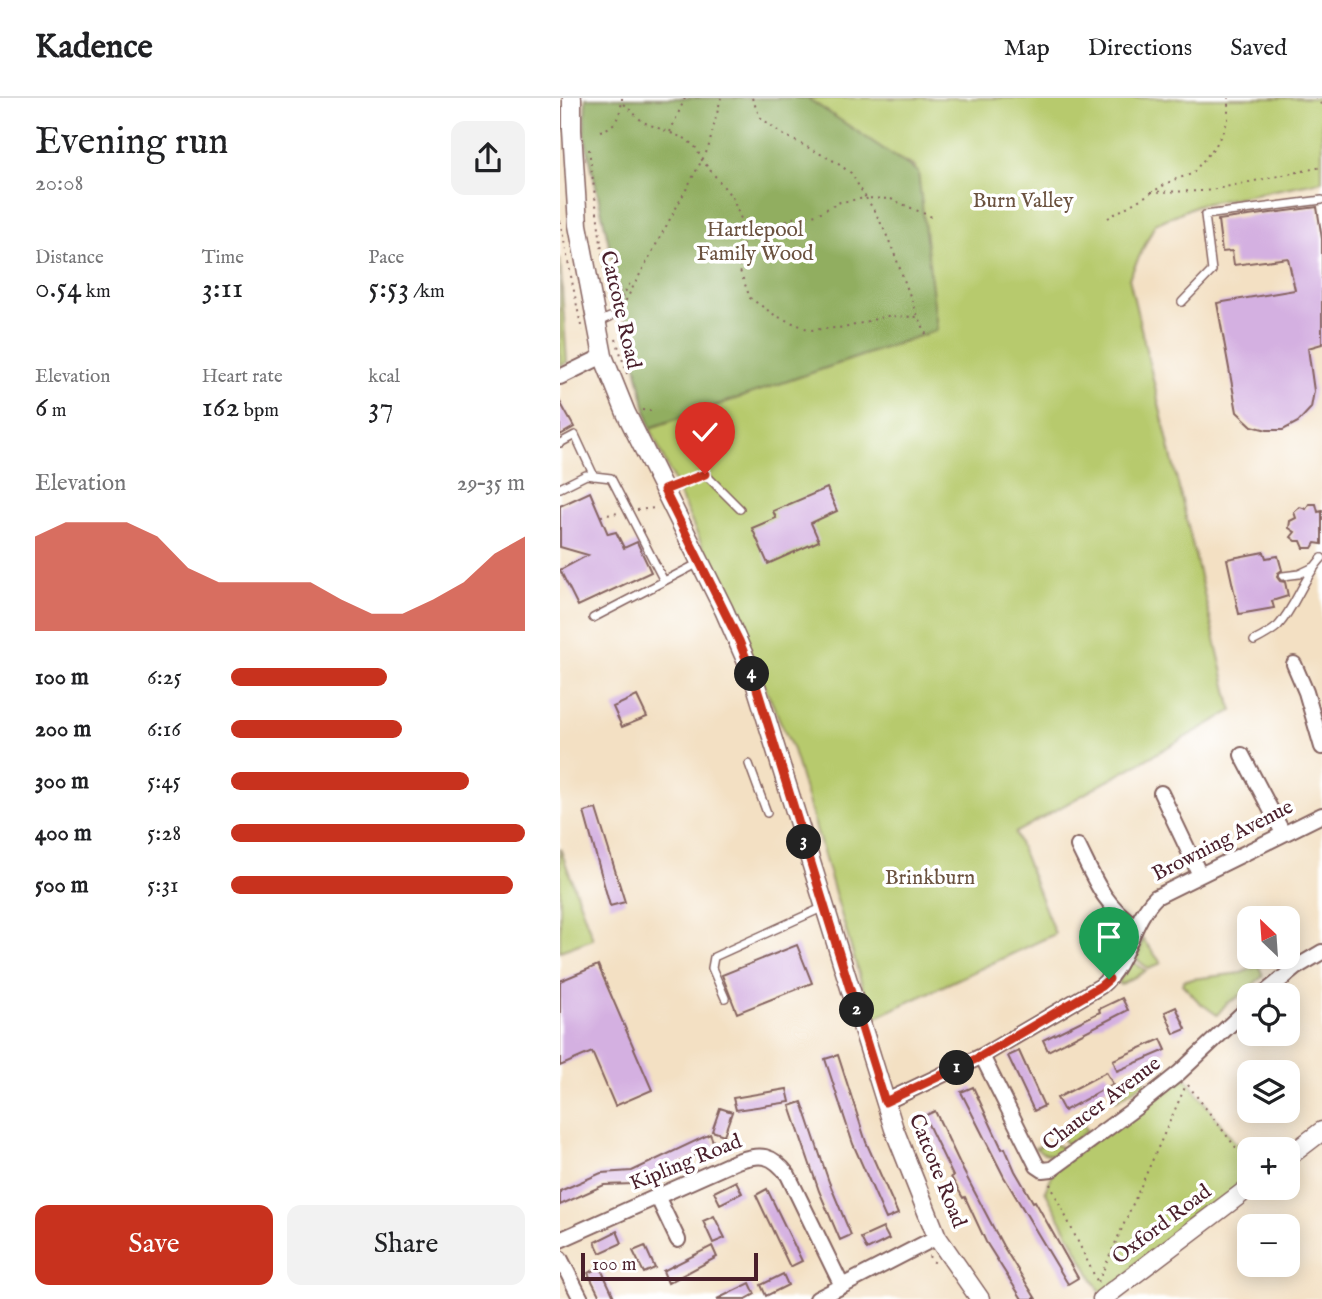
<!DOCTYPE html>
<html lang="en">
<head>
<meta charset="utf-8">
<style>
  body { margin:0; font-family:"IM FELL English",serif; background:#f2f2f2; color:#202124; height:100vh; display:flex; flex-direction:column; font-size:26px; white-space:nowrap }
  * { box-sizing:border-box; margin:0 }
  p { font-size:23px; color:#757577 }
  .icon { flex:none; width:38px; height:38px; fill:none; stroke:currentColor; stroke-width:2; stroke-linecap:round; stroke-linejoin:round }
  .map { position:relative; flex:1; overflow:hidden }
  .sheet { display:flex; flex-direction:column; background:#fff; width:560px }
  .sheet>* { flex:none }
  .needle { width:46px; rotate:335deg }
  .tools { position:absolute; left:677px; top:808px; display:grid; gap:14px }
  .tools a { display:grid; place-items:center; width:63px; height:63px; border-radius:14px; background:#fff; box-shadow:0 4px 18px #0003; font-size:35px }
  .scale { position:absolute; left:21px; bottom:18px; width:177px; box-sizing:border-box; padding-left:7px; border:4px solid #4a1f2b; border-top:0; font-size:19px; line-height:24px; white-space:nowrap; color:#4a1f2b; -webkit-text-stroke:5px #fff; paint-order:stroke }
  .pin { position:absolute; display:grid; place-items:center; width:60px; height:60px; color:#fff; margin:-72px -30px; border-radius:50% 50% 50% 0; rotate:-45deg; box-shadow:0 0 7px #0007 }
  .pin .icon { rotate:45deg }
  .km { position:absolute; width:35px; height:35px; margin:-18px; border-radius:50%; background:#222; color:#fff; font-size:19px; line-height:35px; text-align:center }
  .round { display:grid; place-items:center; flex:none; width:74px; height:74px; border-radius:14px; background:#f2f2f2 }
  .headline { display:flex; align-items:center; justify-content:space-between; height:119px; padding:0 35px }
  h1 { font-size:38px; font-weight:600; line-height:52px }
  .figures { display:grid; grid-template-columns:repeat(3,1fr); gap:10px; height:119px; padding:7px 35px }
  .figures div { display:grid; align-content:center }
  .figures b { font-size:30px; font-weight:600 }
  .figures small { font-size:19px; font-weight:400 }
  .figures p { font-size:19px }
  .chart { height:196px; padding:14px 35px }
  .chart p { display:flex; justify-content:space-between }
  .chart svg { width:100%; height:126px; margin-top:7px; fill:#c8321e; opacity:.7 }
  .button { display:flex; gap:14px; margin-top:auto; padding:14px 35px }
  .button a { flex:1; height:80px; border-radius:14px; background:#c8321e; color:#fff; font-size:28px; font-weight:600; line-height:80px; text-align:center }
  .button a+a { background:#f2f2f2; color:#202124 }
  ul { padding:0 35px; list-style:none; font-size:23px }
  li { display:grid; grid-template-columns:112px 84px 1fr; align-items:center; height:52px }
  li i { height:18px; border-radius:9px; background:#c8321e }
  header { display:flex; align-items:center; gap:42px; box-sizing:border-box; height:98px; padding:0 35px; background:#fff; border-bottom:2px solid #e0e0e0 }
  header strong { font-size:33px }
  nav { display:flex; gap:38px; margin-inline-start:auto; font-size:24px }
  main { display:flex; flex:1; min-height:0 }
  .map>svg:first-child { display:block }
</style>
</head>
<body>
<header>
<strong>Kadence</strong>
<nav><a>Map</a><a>Directions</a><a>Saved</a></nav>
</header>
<main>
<section class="sheet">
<div class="headline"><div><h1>Evening run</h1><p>20:08</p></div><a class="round"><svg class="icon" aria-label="share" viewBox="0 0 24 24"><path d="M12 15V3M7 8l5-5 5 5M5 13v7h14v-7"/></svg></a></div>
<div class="figures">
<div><p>Distance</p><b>0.54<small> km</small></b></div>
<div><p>Time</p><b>3:11</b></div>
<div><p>Pace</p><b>5:53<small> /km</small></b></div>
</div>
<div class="figures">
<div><p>Elevation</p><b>6<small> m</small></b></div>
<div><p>Heart rate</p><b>162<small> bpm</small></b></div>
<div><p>kcal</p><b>37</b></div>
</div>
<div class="chart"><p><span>Elevation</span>29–35 m</p>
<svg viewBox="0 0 160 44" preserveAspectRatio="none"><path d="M0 44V11L10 6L20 6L30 6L40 11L50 22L60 27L70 27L80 27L90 27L100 33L110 38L120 38L130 33L140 27L150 17L160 11V44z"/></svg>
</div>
<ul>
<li><b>100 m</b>6:25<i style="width:53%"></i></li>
<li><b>200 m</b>6:16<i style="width:58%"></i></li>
<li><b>300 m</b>5:45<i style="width:81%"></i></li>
<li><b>400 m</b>5:28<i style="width:100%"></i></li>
<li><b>500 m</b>5:31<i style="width:96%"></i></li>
</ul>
<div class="button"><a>Save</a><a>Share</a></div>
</section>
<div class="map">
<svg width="762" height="1201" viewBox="0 0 762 1201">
  <rect width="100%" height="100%" fill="#fff"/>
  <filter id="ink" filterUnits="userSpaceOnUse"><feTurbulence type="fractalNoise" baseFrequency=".0143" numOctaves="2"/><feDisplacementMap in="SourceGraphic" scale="14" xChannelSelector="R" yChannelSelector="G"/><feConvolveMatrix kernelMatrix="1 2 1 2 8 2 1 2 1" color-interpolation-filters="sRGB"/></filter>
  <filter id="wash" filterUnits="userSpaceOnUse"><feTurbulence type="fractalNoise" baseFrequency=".00686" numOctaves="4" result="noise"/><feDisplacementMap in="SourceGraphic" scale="28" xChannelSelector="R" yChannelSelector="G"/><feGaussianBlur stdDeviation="1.57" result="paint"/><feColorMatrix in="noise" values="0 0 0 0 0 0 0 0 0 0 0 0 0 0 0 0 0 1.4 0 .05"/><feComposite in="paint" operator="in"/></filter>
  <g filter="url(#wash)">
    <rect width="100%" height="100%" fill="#f3e0c3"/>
    <!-- green -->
    <path fill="#b7ca6d" stroke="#80744c" stroke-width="2" d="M240,0H762V83L637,107L595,126L569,180L672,613L455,735L495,836L312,921L233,652L90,330L377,232L355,69L287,35Z
      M0,160L7,264L0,268Z
      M0,750L33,841L0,853Z
      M583,841L601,865L589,871L575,860Z
      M573,864L586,873L560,887L558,884Z
      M699,868L703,878L677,900L667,905L657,917L639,904L622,886L624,882L681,875Z
      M582,975L586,984L555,1003L565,988Z
      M622,975L689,1063V1085L542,1198L485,1093L494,1073Z
      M522,1025L527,1033L507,1047L500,1037Z
      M489,1044L506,1051V1053C496,1059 484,1057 475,1050Z"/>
    <!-- forest -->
    <path fill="#91ae60" stroke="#6e6646" stroke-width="2" d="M26,0H247L358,74L377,232L90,330L24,35Z"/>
    <g id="blocks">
      <!-- building -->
      <path fill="#d4b0e1" d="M757,109L762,141V246L748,250L754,293L751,310L738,324L723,332H707L692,328L677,314L657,205L735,192L728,160L674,167L672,153L662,154L658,122Z
        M0,304L14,329L0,337Z
        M267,390L277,413L251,425L259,443L208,466L192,430L216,420L213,413Z
        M30,394L48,436L56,434L64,450L77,444L91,474L18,508L0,472L28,457L0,449V408Z
        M749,406H756L758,414L762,413V446L755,445L752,450H744L741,443H736L731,439L735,434L729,430L730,423L736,420L734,414L740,409L746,411Z
        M704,454L706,460L718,458L722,472L718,475L717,479L720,483L725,484L728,498L712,503L714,510L679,516L667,461Z
        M77,598L87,619L62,629L53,609Z
        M36,711L65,804L50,808L24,714Z
        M237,847L252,885L177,915L162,877Z
        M38,867L92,992L55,1008L32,954L0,968V883Z
        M562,900L568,912L488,953L483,942L540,914L539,911Z
        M616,909L626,931L614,936L605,914Z
        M601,941L606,952L557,973L553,962Z
        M459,953L484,1008L474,1013L448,958Z
        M278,957L306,1044L338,1116L326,1121L293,1046L265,961Z
        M546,974L553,986L504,1013L497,1000Z
        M413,989L442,1051L445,1050L455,1073L473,1104L475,1103L518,1180L508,1186L444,1079L401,994Z
        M227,991L230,1004L176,1012L173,1000Z
        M242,1004L269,1084L291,1137L280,1142L259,1093L230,1008Z
        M160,1010L172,1014L164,1037L152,1033Z
        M375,1013L403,1072L443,1148L476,1201H462L426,1144L405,1099L403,1100L391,1079L393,1078L364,1018Z
        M150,1036L155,1048L102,1073L74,1086L44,1087L0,1107V1093L41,1075L72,1073Z
        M176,1083L182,1095L160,1106L154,1094Z
        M207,1091L242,1163L230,1169L196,1097Z
        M154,1118L165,1140L153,1145L143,1123Z
        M323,1130L329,1141L307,1152L301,1140Z
        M57,1133L62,1145L40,1155L35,1144Z
        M85,1148L95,1170L84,1175L73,1153Z
        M152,1148L157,1159L108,1185L103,1173Z
        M40,1169L49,1188L55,1201H41L28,1175Z
        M223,1176L228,1187L206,1198L201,1187Z
        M190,1185L195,1196L186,1201H157Z"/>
    </g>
  </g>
  <g filter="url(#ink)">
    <use href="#blocks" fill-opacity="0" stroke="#856360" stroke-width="2"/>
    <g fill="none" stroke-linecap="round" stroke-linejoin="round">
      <defs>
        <path id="service" d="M622,204L652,173L645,117L762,102
          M37,225L50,219
          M0,345L15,337L34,378
          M0,390L26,377L51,380L104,483
          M105,391L145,376L180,411
          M723,478L739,476L754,469
          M33,520L139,465
          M694,543C702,539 711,534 718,528C736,508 743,480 762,460
          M189,666L207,715
          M165,900L152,870L154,859L264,809"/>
        <path id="minor" d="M0,279L43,258
          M734,566L746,594L762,649
          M682,657L723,735
          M601,695L640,777
          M518,748C535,782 543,806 576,829
          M701,898L735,870L762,854
          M422,958L477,1068L483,1072L492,1071L578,1008L619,975L690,908
          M325,1004L422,958L541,888C569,864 570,825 596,799L762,717
          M97,1098L118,1142
          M0,1142L177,1063C201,1055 212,1056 228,1077L282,1188
          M0,1160L21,1201
          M257,1201L377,1139"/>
        <path id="tertiary" d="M12,0V32L18,127L43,258L66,315L164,512L193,578L334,1031L377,1139L420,1201
          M728,1059L762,1033
          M542,1201L690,1089"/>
      </defs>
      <!-- service casing -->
      <use href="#service" stroke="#856360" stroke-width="10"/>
      <!-- minor casing -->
      <use href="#minor" stroke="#856360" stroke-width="18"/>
      <!-- tertiary casing -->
      <use href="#tertiary" stroke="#856360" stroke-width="21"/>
      <!-- path -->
      <path stroke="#856360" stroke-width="2" stroke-dasharray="2 5" stroke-linecap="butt" d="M62,0V4L83,24L126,41L136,50L142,62L172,99L183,126L184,140L179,170L190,200L216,218L250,232L288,229L326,218L359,219L366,236
        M192,0L200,19L222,36L274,63L291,75L306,100L331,101L374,120
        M755,0L762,7
        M40,33C56,29 59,19 62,4
        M110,34L125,0
        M29,51L48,201
        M591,94L646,93L762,69
        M548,120L613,82L632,76L656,47L668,23V0
        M0,123L22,233
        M184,136L198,140L211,137L223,124L233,120L257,116L280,104L306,100C331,136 341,178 358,218
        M55,212L70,185
        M59,215L148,51L161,0
        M56,241L67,276
        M82,312L92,313
        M77,412L96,410
        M41,418L58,415
        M628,987L690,1068
        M490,1086L538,1185
        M369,1158L371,1162L377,1166
        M538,1184L626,987"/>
      <!-- service -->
      <use href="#service" stroke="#fff" stroke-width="7"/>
      <!-- minor -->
      <use href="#minor" stroke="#fff" stroke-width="14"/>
      <!-- tertiary -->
      <use href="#tertiary" stroke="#fff" stroke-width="18"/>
    </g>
  </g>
  <g fill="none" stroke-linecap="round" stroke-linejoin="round" filter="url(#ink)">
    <defs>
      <path id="route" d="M145,376L104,392L179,543L193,578L325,1004L422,958L541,888L549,881"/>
    </defs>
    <!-- route casing -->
    <use href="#route" stroke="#fff" stroke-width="14"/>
    <!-- route -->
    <use href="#route" stroke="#c8321e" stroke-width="9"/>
  </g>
  <g text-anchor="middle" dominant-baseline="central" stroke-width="7" stroke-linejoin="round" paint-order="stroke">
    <!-- park labels -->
    <g font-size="21" fill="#6b523f" stroke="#fff">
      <text x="463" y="103">Burn Valley</text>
      <text x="195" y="132">Hartlepool<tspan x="195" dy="24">Family Wood</tspan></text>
      <text x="370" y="780">Brinkburn</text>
    </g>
    <!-- street labels -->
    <g font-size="21" fill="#4a1f2b" stroke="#fff">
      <text transform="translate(60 212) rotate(77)">Catcote Road</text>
      <text transform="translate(663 743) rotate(-27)">Browning Avenue</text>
      <text transform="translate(542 1006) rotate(-37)">Chaucer Avenue</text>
      <text transform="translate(126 1065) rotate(-22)">Kipling Road</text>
      <text transform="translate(377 1073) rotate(68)">Catcote Road</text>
      <text transform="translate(602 1127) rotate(-37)">Oxford Road</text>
    </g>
  </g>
</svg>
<div class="tools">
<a><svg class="needle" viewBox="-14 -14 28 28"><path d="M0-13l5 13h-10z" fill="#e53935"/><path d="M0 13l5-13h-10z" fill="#757577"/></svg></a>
<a><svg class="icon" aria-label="locate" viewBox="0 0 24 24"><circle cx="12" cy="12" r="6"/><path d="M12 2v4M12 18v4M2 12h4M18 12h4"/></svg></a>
<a><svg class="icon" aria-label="layers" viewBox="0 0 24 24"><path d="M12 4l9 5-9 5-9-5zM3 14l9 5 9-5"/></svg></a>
<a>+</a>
<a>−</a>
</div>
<div class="scale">100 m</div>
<div class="pin" style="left:549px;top:881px;background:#1e9e55"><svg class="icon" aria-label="arrive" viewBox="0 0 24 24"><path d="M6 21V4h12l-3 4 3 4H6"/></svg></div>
<div class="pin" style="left:145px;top:376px;background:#d93025"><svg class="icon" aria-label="check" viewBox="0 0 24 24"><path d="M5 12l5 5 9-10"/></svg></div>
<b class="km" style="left:397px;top:970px">1</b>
<b class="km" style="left:297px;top:912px">2</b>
<b class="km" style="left:244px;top:744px">3</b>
<b class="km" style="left:192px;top:576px">4</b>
</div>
</main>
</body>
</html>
